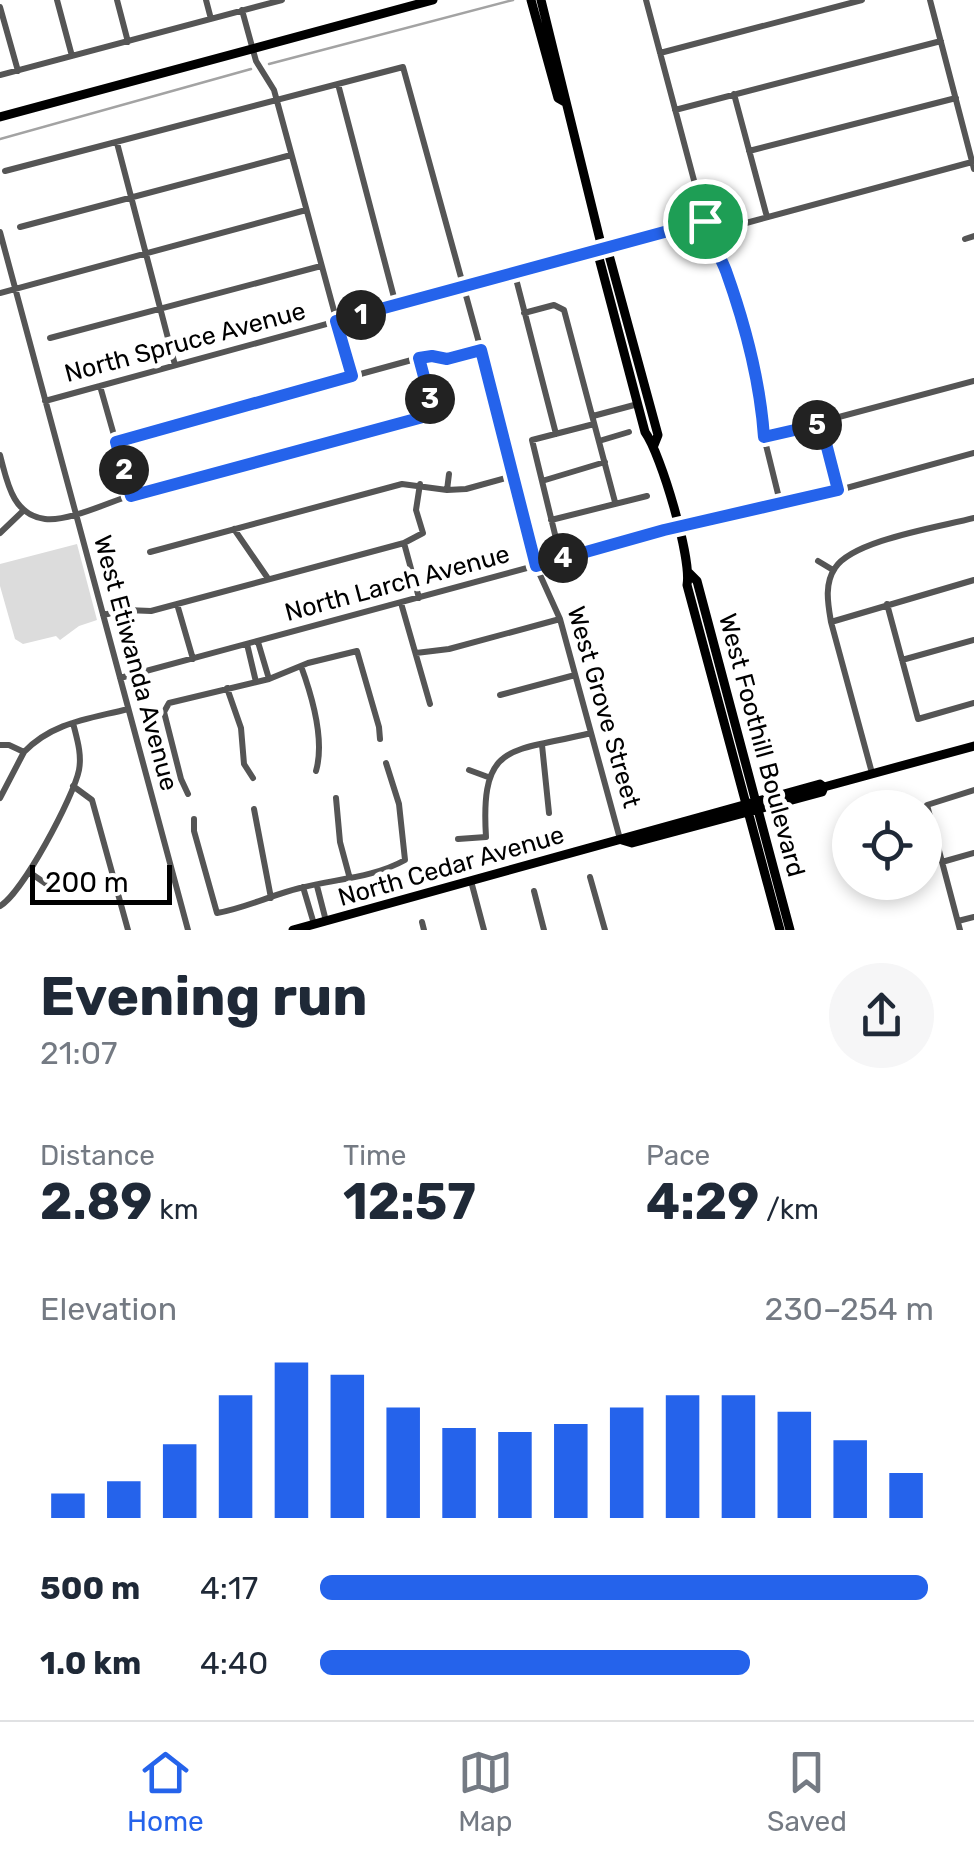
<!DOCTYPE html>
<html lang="en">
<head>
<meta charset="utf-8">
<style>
  body { margin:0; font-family:Rubik,sans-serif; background:#f6f6f7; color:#1f2937; height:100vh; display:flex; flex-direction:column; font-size:38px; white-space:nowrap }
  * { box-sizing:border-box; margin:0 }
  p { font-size:32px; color:#747a83 }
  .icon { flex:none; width:55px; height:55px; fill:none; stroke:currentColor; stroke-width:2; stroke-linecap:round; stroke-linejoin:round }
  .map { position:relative; height:930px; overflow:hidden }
  .drawer { display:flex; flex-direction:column; background:#fff; flex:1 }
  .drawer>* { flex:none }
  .fabs { position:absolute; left:832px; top:790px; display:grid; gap:20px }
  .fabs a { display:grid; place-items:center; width:110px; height:110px; border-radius:50%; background:#fff; box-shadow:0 5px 15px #0003; font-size:50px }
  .scale { position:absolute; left:30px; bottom:25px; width:142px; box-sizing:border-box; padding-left:10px; border:5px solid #000; border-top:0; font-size:28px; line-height:35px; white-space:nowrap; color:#000; -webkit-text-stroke:8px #fff; paint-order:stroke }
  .pin { position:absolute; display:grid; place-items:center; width:85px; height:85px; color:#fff; margin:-42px; border:5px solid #fff; border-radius:50%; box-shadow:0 2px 10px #0007 }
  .km { position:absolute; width:50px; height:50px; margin:-25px; border-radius:50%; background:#222; color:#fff; font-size:28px; line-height:50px; text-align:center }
  .round { display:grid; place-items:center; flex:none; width:105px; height:105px; border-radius:52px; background:#f6f6f7 }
  .head { display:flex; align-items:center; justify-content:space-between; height:170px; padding:0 40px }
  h1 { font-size:55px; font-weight:700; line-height:75px }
  .metrics { display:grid; grid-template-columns:repeat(3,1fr); gap:15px; height:170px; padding:10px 40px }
  .metrics div { display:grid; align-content:center }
  .metrics b { font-size:50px; font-weight:700 }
  .metrics small { font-size:28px; font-weight:400 }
  .metrics p { font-size:28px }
  .chart { height:280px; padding:20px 40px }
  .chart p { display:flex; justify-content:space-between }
  .chart svg { width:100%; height:180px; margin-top:10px; stroke:#2563eb; stroke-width:6 }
  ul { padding:0 40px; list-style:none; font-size:32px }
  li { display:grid; grid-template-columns:160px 120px 1fr; align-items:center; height:75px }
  li i { height:25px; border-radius:12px; background:#2563eb }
  .tab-bar { display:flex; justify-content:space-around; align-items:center; height:140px; border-top:2px solid #e0e1e3; background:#fff; font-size:28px; color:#747a83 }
  .tab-bar a { display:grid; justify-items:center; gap:5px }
  .tab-bar .active { color:#2563eb }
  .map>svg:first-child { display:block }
</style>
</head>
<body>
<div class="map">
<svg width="974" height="930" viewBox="0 0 974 930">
  <rect width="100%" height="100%" fill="#fff"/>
  <!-- green -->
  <path fill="#dcdcdc" d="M77,544L97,620L79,626L60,640L56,636L23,644L15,639L0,586V564Z"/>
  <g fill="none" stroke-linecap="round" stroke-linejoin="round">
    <!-- stream -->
    <path stroke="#a3a3a3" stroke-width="2.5" d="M269,64L513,0
      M0,139L251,69"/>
    <!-- minor -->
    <path stroke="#555" stroke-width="6" d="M57,0L72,56
      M117,0L128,42
      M206,0L211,19
      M646,0L708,233L724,266L744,329L761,397L764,437L781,506
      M930,0L974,169
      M0,7L18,71
      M242,10L256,61L274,90L352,377
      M660,53L862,0
      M0,75L282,0
      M338,84L396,305
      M734,94L767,217
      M675,110L941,41
      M117,143L175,365
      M749,151L956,98
      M5,171L403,67L481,350L536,566L560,619L620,839
      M20,227L291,155
      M0,232L188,930
      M965,239L974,236
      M514,271L556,434
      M0,293L306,210
      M524,313L554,305L564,310L615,502
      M50,338L321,266
      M100,386L131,495
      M45,401L710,219L746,223L972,162
      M593,416L638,404
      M821,424L838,490
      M764,437L974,381
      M116,441L419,358L432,356L447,359L481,350
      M599,441L629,432
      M0,455C7,481 12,515 45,519C68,522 109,502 132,495C233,466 334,441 435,414L419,358
      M542,481L605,462
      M447,490L449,474
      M551,520L647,496
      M234,529L267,577
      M0,533L24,510
      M404,543L419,598
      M150,552L402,484L447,490L466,489L513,476
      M561,559L532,440L594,424
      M818,561L833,570
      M401,603L430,704
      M177,604L193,659
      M887,604L918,719L974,703
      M103,615L126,610L151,611L404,543L423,533L416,510L420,484
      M831,622L974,580
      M258,642L269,679
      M247,644L256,682
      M416,653L449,649L560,619
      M902,660L974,640
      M301,666C312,696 325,740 316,771
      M120,678L664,531L763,507L781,506L974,453
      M227,688L241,728L244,764L253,778
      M500,695L575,675
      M0,745H9L24,752C53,722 89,719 128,709
      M542,745L549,813
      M469,770L488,777
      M872,773L831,622C828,604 824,584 835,568C853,540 940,527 974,518
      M73,786L92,800L128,930
      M188,794L181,779L164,712L169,703L269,679L308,663L357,651L379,727L380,739
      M0,798L24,752
      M336,798L340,842L350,879
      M254,809L271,898
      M194,819V831L217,913C246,908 271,895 300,888C334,879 373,878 405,860L399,804L386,763
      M458,839L486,837C480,740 511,753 591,733
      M942,862L974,853
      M29,872L55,890
      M590,877L605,930
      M471,881L484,930
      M317,886L326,921
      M303,887L314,924
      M534,891L544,930
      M0,906C22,894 74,796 79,770C82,754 77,739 73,723
      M958,921L974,917
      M422,922L424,930
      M960,930L927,805L974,790"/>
    <!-- major -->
    <path stroke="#000" stroke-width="9" d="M531,0L558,98L565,102
      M541,0L602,248L599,258L645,432C661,454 692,559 687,585L780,930
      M0,117L433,0
      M602,248L609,255L658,435L654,445
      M689,573L697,581L790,930
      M622,840L632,843L822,792L824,787
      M293,930L820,784L824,787L974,746"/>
  </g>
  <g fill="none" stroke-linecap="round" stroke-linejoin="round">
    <defs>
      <path id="route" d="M705,221C709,239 719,253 726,271C745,324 760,380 764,437L821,424L838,490L664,530L536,566L481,350L447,359L432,356L419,358L434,414L131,496L116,442L352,376L336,321Z"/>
    </defs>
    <!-- route casing -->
    <use href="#route" stroke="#fff" stroke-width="20"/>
    <!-- route -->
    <use href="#route" stroke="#2563eb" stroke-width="12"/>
  </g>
  <g text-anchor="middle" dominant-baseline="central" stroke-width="10" stroke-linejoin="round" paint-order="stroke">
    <!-- street labels -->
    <g font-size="25" fill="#000" stroke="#fff">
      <text transform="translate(185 342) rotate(-15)">North Spruce Avenue</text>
      <text transform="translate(397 583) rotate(-15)">North Larch Avenue</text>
      <text transform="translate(136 663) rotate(75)">West Etiwanda Avenue</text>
      <text transform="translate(604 707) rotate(74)">West Grove Street</text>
      <text transform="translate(762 745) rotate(75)">West Foothill Boulevard</text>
      <text transform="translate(451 866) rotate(-16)">North Cedar Avenue</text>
    </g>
  </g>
</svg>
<div class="fabs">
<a><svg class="icon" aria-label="locate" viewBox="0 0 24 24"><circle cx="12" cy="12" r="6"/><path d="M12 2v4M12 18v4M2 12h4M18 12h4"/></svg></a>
</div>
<div class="scale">200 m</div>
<div class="pin" style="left:705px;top:221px;background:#1e9e55"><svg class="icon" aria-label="arrive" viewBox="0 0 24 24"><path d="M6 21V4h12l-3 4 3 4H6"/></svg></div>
<b class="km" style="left:361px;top:315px">1</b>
<b class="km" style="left:124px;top:470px">2</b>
<b class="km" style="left:430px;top:399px">3</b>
<b class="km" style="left:563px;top:558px">4</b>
<b class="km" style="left:817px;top:425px">5</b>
</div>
<section class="drawer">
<div class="head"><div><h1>Evening run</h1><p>21:07</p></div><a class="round"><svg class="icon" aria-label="share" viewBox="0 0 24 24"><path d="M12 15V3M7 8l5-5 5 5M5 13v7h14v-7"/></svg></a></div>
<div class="metrics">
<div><p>Distance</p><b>2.89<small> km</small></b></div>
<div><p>Time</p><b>12:57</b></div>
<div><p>Pace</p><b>4:29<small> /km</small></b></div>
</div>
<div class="chart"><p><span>Elevation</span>230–254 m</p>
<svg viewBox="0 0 160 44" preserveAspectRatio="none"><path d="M5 44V38M15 44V35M25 44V26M35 44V14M45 44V6M55 44V9M65 44V17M75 44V22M85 44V23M95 44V21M105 44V17M115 44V14M125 44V14M135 44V18M145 44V25M155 44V33"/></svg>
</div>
<ul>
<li><b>500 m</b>4:17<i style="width:99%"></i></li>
<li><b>1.0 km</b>4:40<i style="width:70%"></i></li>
</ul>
</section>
<nav class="tab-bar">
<a class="active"><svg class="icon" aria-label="home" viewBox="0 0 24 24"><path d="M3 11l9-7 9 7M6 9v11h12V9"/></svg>Home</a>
<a><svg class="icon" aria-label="map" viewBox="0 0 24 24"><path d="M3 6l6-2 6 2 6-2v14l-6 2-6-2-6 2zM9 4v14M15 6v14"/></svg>Map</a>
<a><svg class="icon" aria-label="saved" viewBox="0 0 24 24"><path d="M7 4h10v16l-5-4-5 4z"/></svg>Saved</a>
</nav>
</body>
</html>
